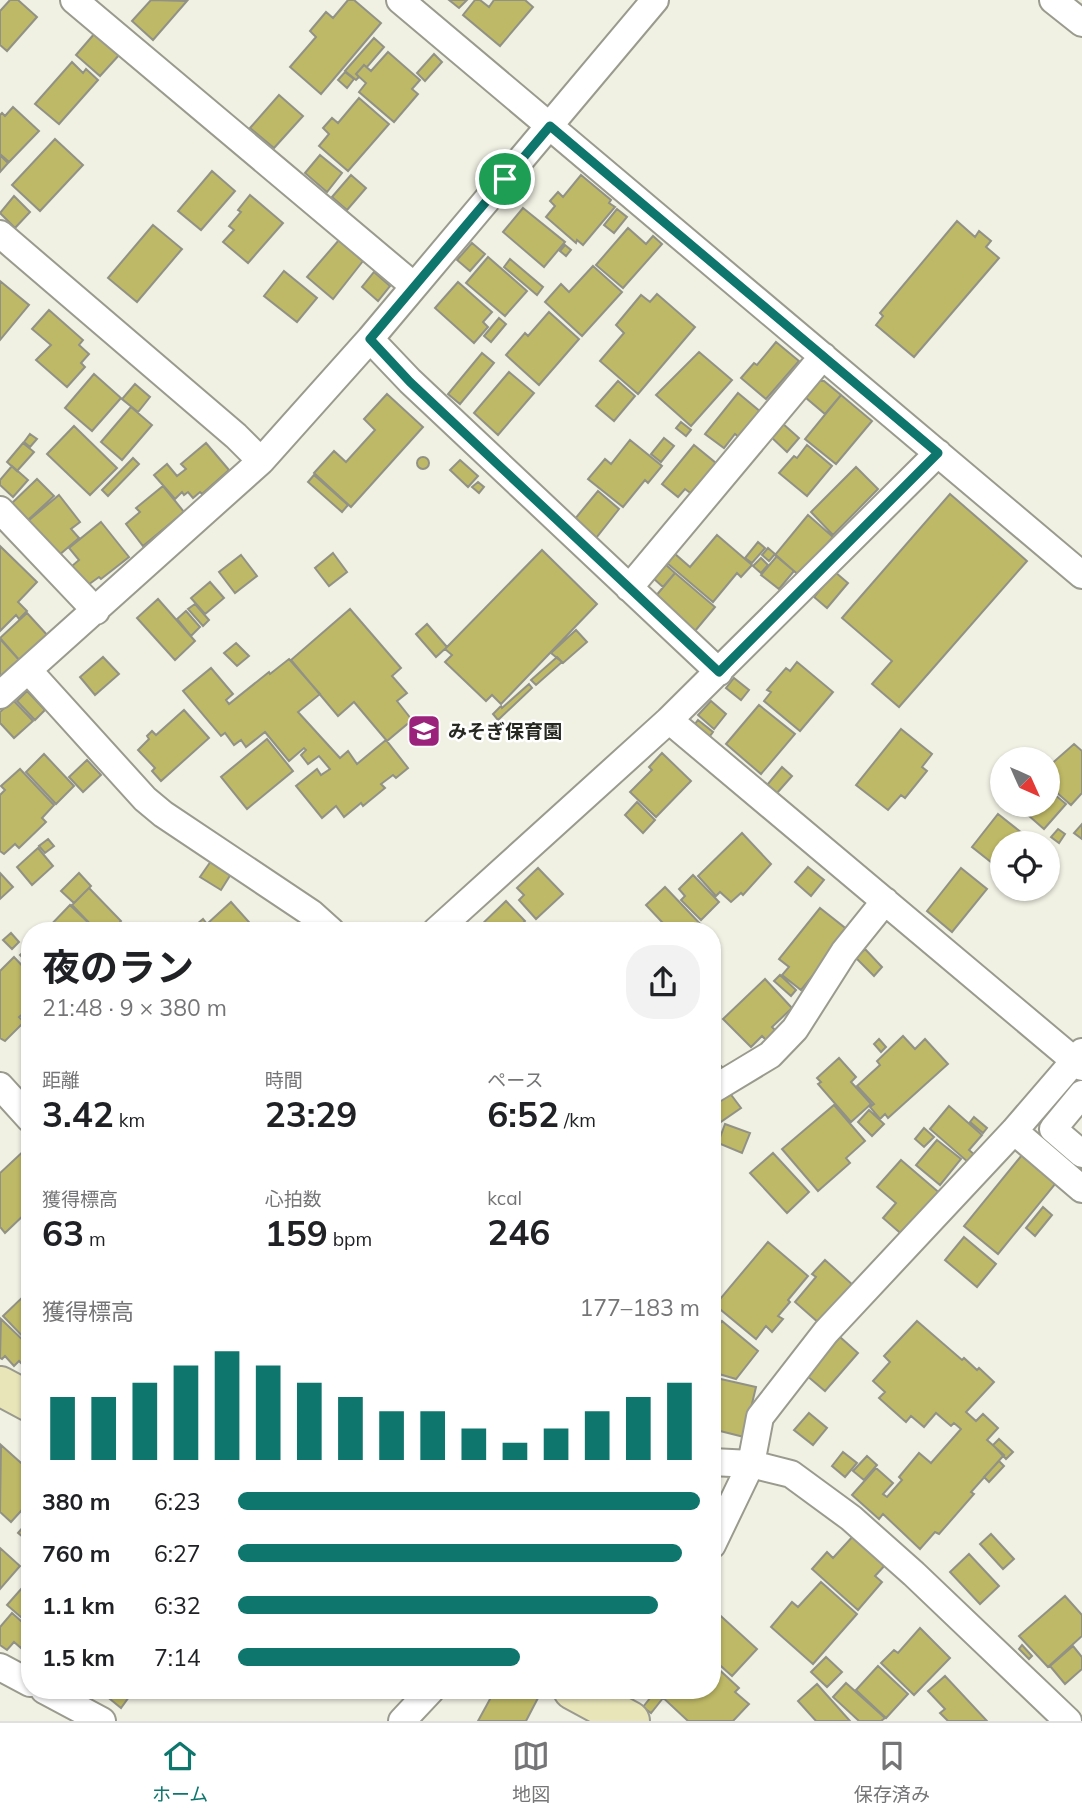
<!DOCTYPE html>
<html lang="ja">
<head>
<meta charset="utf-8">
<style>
  body { margin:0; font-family:Mulish,"Noto Sans JP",sans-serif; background:#f2f2f2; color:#202124; height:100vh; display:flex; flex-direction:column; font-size:26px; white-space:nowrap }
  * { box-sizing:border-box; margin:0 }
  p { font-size:23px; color:#757577 }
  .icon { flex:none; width:38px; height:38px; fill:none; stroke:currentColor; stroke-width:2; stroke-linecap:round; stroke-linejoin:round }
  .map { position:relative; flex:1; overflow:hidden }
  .drawer { position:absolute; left:21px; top:922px; width:700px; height:777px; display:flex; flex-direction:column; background:#fff; border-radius:28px; box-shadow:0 2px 5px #0004 }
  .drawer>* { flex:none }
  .needle { width:46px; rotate:135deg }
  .fabs { position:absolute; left:990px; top:747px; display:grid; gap:14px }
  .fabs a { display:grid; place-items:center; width:70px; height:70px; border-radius:50%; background:#fff; box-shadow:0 2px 5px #0004; font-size:35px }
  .pin { position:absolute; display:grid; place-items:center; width:60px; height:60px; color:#fff; margin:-30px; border:4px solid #fff; border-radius:50%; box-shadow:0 2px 7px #0007 }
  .round { display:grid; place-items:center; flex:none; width:74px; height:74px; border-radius:28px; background:#f2f2f2 }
  .head { display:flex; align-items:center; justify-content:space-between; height:119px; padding:0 21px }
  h1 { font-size:38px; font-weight:700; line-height:52px }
  .metrics { display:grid; grid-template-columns:repeat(3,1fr); gap:10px; height:119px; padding:7px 21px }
  .metrics div { display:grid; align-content:center }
  .metrics b { font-size:35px; font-weight:700 }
  .metrics small { font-size:19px; font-weight:400 }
  .metrics p { font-size:19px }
  .chart { height:196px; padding:14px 21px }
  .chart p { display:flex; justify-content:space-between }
  .chart svg { width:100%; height:126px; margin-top:7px; stroke:#0f766e; stroke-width:6 }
  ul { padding:0 21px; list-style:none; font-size:23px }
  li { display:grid; grid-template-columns:112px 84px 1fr; align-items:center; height:52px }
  li i { height:18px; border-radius:9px; background:#0f766e }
  .dock { display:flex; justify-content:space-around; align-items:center; height:98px; border-top:2px solid #e0e0e0; background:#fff; font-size:19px; color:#757577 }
  .dock a { display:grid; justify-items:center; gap:4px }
  .dock .active { color:#0f766e }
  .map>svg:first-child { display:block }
</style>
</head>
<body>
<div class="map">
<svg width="1082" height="1721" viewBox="0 0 1082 1721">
  <rect width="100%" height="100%" fill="#f0f0e3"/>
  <!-- building -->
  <path fill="#beb966" stroke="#919185" stroke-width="2" d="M10,0H18L37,17L7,51L0,45V11Z
    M151,0L187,1L153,40L132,21Z
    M348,0H354L381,23L321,94L290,67L316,37L310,31L326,12L333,18Z
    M449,0H467L459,8Z
    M475,0H480L489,7L494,0H525L533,7L500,46L463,15Z
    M95,33L120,54L100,76L76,55Z
    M374,38L384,47L367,67L364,65L356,74L359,77L356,80L345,71Z
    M388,52L420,80L412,89L418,94L394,122L359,92L366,83L356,74L364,65L371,71Z
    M434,54L442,62L425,81L417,73Z
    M72,62L83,73L86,69L98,80L59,124L35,104Z
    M345,72L354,79L347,88L338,80Z
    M279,95L303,116L274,148L250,128Z
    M359,98L389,124L348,171L319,146L329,134L323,128L332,118L338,123Z
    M13,107L39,131L9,162L0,154V115L2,113L5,116Z
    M55,139L83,165L40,211L12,185Z
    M0,155L8,163L0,172Z
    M320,155L342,173L327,192L305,173Z
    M212,171L235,191L201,230L178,211Z
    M351,175L366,188L347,210L332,197Z
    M581,175L611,200L609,203L615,207L583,245L577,240L576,243L546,217L555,206L550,201L558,192L563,197Z
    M250,195L283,223L248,263L223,242L234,230L229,226L241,212L238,210Z
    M14,196L30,212L15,228L0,213Z
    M523,208L565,242L544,267L503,232Z
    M617,209L627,217L614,233L604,225Z
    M957,221L975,237L979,231L991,241L986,247L999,258L914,357L876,325L883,316L880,313Z
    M153,225L182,249L137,302L108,278Z
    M628,228L646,244L653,236L662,244L623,288L596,265Z
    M339,240L363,261L333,299L307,277Z
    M472,243L485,254L470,271L457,260Z
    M565,245L571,250L566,256L560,251Z
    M488,257L527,291L505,316L466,283Z
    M510,259L543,287L537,295L504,267Z
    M593,266L622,292L582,336L545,302L561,284L569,292Z
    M284,271L317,298L297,322L264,296Z
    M374,272L390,286L378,301L362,287Z
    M0,281L29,305L0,340Z
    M458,282L492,312L483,322L488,327L474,343L435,308Z
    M657,294L695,327L638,394L600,361L624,333L616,325L641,295L650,302Z
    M49,310L83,340L79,345L89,354L81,363L85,367L67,387L36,360L51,345L32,329Z
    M549,312L579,339L539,385L506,355L525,333L528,336Z
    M499,318L506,324L491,342L484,336Z
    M776,342L799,361L766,399L741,378L754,363L757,365Z
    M699,352L732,380L691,426L656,395Z
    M482,353L494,363L460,404L448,394Z
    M509,372L534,393L498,435L474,413Z
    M94,374L121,398L92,431L65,408Z
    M618,381L635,396L614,421L596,406Z
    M818,381H824L841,395L825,414L805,397Z
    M135,384L150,397L138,412L122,399Z
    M738,393L762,413L741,439L735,434L724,448L705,434Z
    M387,394L423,427L351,507L314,473L334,451L346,462L375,430L364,419Z
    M841,395L872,421L836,464L805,439Z
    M131,407L152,425L122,460L101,442Z
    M681,422L691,430L686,436L676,428Z
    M782,423L799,438L787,452L771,437Z
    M74,426L117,468L90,495L47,454Z
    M30,434L37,439L30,447L24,442Z
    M664,438L674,446L661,462L651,454Z
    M630,440L662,466L648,483L645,480L623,507L588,479L605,459L611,464Z
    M23,443L34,452L17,471L7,462Z
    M206,443L229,470L202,494L200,492L193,498L188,492L184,495L182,492L175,499L154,475L167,464L177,476L186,469L181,464Z
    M694,445L722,468L697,498L685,489L678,497L662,484Z
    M807,445L832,466L807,496L779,473L794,456L797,458Z
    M417 463a6 6 0 1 1 12 0a6 6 0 1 1-12 0Z
    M133,458L139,464L108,496L102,490Z
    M460,460L478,476L468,487L450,470Z
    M12,466L28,480L13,497L0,485V480Z
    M856,467L878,489L833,535L811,512Z
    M314,475L348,505L342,512L308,482Z
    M37,479L54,496L28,520L12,503Z
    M478,482L484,487L479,493L472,487Z
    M163,486L184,512L143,546L126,524L140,512L136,508Z
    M598,491L619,509L596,538L574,520Z
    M950,494L1027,561L899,707L872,684L892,661L842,618Z
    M59,495L80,522L71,529L79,538L58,556L28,521Z
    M808,515L833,537L800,576L775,555Z
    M101,522L129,557L101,579L99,577L88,585L72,566L79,560L69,548Z
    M717,535L752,565L741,577L737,573L713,602L667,563L675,554L690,567Z
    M758,542L765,548L752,563L745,558Z
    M0,546L37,582L18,602L27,611L19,619L16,615L0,631Z
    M768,548L775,554L769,561L762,555Z
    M542,550L597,604L501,704L492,695L486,701L445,662L452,655L445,649Z
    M333,553L347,572L329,586L315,568Z
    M241,555L257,576L235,593L219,572Z
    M777,556L794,571L779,589L761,575Z
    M761,558L768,565L761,573L753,566Z
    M665,564L675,573L663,587L653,578Z
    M835,572L848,583L827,608L814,597Z
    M675,573L715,607L695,631L655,597Z
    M210,582L224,598L205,614L191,598Z
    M158,599L195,641L175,660L137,618Z
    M195,604L209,620L203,626L188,609Z
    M350,609L401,668L392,676L407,693L397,701L412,720L387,741L354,702L338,716L291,660Z
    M186,611L200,627L191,636L177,619Z
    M27,613L49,637L21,662L0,638Z
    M427,624L447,647L436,657L416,634Z
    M576,630L587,642L563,663L551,653Z
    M0,639L20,661L0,680Z
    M236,643L249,656L237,666L224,653Z
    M103,657L119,674L95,695L80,677Z
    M557,657L562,662L536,685L531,680Z
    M289,659L320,694L298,712L340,758L348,751L357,764L386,740L408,768L396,778L393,775L381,784L385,788L363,806L361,803L344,817L336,806L322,818L296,786L317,769L321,775L330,769L319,756L308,764L301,755L306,750L304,748L289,761L265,732L246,747L241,740L234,745L225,733L221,736L183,691L211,668L233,694L226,700L229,704L269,672L270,674Z
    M797,662L833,692L800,731L764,701L771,692L767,690L786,668L790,671Z
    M734,678L749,690L741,700L726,688Z
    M529,684L532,688L498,720L493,714L501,706L502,708Z
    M27,691L45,710L35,720L17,701Z
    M13,700L33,721L14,738L0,723V712Z
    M711,701L726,714L714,729L698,715Z
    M759,705L795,734L761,774L726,744Z
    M184,710L209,738L161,781L152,771L155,768L138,750L149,739L147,736L152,731L156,735Z
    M698,720L713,732L707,740L692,728Z
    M901,729L932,754L922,767L927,771L905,798L901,795L888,810L856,785Z
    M267,739L293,771L247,809L221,777Z
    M1074,744L1082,751V793L1071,805L1048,785V777L1053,772L1048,767Z
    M662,753L691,781L656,817L630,792L652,770L649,767Z
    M44,754L74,786L56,804L26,772Z
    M87,760L101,775L83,792L69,777Z
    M782,767L792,776L777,793L767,785Z
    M20,769L54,805L42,818L46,822L19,848L15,844L4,854L0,851V795L5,790L1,786Z
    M1048,789L1066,804L1044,829L1020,808L1023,805H1048Z
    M637,802L655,820L643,833L625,815Z
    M998,814L1027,837L1022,844H1003L1001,870L972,847Z
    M1082,824V839L1074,833Z
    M1058,829L1065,834L1059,843L1051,837Z
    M742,833L771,864L743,895L741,893L731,902L720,892L716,896L698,876Z
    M48,839L54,846L45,853L39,846Z
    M38,848L53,866L32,885L17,867Z
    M211,861L231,874L221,890L200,877Z
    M808,867L824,880L811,896L795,882Z
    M538,868L563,894L536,919L519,900L524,895L517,888Z
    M961,868L987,889L952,932L927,911Z
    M0,873L13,887L0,899Z
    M79,873L91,886L74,903L61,891Z
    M693,875L719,902L701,920L681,900L685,896L679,889Z
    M665,887L707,931H657L655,929L662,922L646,905Z
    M89,888L121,921L112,931H97L72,905Z
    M506,901L525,921L516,931H482L479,927Z
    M231,902L257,931L190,930L203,919L207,924Z
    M70,905L97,931H45Z
    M820,908L849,931L801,990L782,975L789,967L779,959Z
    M11,933L19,942L12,949L3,940Z
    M30,946V965L20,955Z
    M865,949L882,967L874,976L856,958Z
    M14,957L30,974V1008L19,1017L24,1022L5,1041L0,1038V971Z
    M780,975L796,990L791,996L774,981Z
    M765,979L792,1008L772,1027L778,1033L768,1042L762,1036L751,1047L723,1019Z
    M903,1036L915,1049L925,1039L948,1064L888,1118L885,1114L880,1119L870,1107L874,1104L857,1086L880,1065L877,1061Z
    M879,1039L886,1047L881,1052L874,1044Z
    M712,1057L722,1067L712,1076Z
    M839,1058L856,1077L851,1082L871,1104L851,1122L818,1084L821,1082L817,1078Z
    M729,1092L741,1108L712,1128V1103Z
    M834,1105L865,1141L846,1158L850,1163L818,1191L782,1149Z
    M949,1106L982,1135L969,1150L976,1156L969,1163L930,1129Z
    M869,1110L884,1124L872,1136L858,1122Z
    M974,1117L987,1128L983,1133L970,1122Z
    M725,1124L750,1133L742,1153L718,1143Z
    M924,1128L934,1137L924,1147L915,1139Z
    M937,1140L961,1159L940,1185L916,1165Z
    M29,1146L30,1209L5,1233L0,1227V1173Z
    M773,1153L809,1192L787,1213L750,1173Z
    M1022,1155L1056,1183L998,1254L964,1226Z
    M901,1160L942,1195L905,1237L883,1218L896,1203L877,1187Z
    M1043,1207L1052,1215L1035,1236L1026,1228Z
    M964,1237L996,1264L977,1287L945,1260Z
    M768,1242L808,1276L788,1300L790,1302L778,1316L783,1319L772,1332L766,1326L756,1339L715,1305Z
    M825,1260L854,1286L819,1323L795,1302L816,1277L812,1274Z
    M30,1290V1344L3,1316Z
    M1,1319L30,1347V1354L21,1363L19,1361L14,1366L5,1356L2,1359L0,1358Z
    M722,1321L758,1351L736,1379L719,1374L712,1369V1333Z
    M917,1321L962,1360L964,1358L977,1370L979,1368L994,1382L966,1412L976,1421L983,1414L998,1428L987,1440L1004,1455L971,1492L974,1494L939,1534L935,1532L920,1549L883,1514L879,1519L852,1495L876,1468L893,1483L883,1494L887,1497L902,1480L899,1477L919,1453L931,1463L961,1429L954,1423L951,1426L936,1413L924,1427L911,1416L906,1422L879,1398L885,1392L873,1381L890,1362L884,1356Z
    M840,1337L858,1353L825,1391L806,1375Z
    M712,1377L756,1387L744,1437L716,1430L719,1417L712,1416Z
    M809,1413L827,1428L813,1445L794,1430Z
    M999,1439L1013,1452L1006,1459L993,1445Z
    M1,1445L30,1471V1501L11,1522L0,1512Z
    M843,1452L857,1463L845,1477L832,1466Z
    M867,1456L877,1465L864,1480L853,1471Z
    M999,1461L1004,1466L989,1482L984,1477Z
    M30,1505V1519L23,1513Z
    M30,1519V1543L18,1533Z
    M855,1534L887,1563L875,1576L882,1582L858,1610L812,1569L827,1552L833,1558Z
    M991,1534L1014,1559L1003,1569L980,1544Z
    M0,1548L20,1566L0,1589Z
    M969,1554L999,1586L980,1604L950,1572Z
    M30,1579V1625L7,1605Z
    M821,1582L857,1614L813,1664L771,1627L792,1602L798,1607Z
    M1065,1596L1082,1615V1636L1048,1667L1019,1636Z
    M712,1608L757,1649L732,1676L712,1658Z
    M12,1613L30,1629V1638L21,1648L14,1642L7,1650L0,1645V1627Z
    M920,1628L950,1658L914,1695L881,1663L894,1650L898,1653Z
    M1022,1645L1032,1656L1029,1659L1019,1649Z
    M1073,1646L1082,1657V1669L1065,1684L1050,1666Z
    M826,1657L842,1672L827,1687L811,1672Z
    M712,1663L739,1688L735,1692L749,1704L733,1721H688L659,1694L662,1690H712Z
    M878,1666L908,1694L886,1718L856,1690Z
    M945,1676L987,1721H948L940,1713L945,1709L928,1691Z
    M846,1683L885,1718L881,1721H859L833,1697Z
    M817,1684L850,1721H816L798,1701Z
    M99,1690H134L121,1708Z
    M495,1690H529L539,1696L526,1721H478Z
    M655,1692L663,1698L651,1713L643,1707Z"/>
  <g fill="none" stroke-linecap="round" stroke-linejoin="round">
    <defs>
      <path id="street" d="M74,0L414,286
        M400,0L1082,575
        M1053,0L1082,23
        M0,234L236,436L261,461
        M370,339L410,381L719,672
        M938,453L669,720L1082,1067
        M0,510L96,611
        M629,588L823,356
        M28,670L145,799L163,814L311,913L331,931
        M0,695L261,461L370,339L655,0
        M436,931L669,720
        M0,1086L30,1119
        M712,1090L770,1055L795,1029L844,952L885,901
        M1082,1094L1053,1129L1082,1154
        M1014,1131L1082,1189
        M712,1462L751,1464L791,1474L851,1518L914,1574L1068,1721
        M712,1545L751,1464L760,1417L826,1332L1014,1131L1082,1052
        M0,1667L30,1683
        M44,1690L102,1721
        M402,1721L431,1690"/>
      <path id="secondary" d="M0,1386L30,1402
        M573,1690L630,1721"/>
    </defs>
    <!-- street casing -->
    <use href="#street" stroke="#9a9a8e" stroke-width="30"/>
    <!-- secondary casing -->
    <use href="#secondary" stroke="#9a9a8e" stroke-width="42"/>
    <!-- street -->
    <use href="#street" stroke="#fff" stroke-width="26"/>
    <!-- secondary -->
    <use href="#secondary" stroke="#e8e5b9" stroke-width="38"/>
  </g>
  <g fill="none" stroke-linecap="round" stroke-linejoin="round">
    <defs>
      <path id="route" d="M550,126L938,453L719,672L410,382L370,339Z"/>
    </defs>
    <!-- route casing -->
    <use href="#route" stroke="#fff" stroke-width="14"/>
    <!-- route -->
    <use href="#route" stroke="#0f766e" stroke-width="9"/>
  </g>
  <!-- icons -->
  <defs>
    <symbol id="school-square" viewBox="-11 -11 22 22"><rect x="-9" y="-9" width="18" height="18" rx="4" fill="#9a227b" stroke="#fff"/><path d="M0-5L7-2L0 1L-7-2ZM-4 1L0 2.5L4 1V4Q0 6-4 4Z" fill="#fff"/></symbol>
  </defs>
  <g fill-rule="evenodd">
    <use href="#school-square" x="405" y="712" width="38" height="38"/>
  </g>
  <g text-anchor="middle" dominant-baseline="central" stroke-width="5" stroke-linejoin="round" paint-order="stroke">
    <!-- poi labels -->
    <g font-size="19" font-weight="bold" fill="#272722" stroke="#fff" text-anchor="start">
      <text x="448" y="731">みそぎ保育園</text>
    </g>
  </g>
</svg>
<div class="fabs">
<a><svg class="needle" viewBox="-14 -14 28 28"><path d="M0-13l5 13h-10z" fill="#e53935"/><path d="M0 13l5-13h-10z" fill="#757577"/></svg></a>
<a><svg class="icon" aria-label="locate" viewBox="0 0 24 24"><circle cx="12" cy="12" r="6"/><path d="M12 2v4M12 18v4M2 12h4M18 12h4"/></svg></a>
</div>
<div class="pin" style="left:505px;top:179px;background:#1e9e55"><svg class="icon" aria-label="arrive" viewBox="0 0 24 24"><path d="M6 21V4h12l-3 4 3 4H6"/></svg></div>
<section class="drawer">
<div class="head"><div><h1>夜のラン</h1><p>21:48 · 9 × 380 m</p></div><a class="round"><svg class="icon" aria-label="share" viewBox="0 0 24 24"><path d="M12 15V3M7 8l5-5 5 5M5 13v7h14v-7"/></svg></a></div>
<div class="metrics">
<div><p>距離</p><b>3.42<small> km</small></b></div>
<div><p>時間</p><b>23:29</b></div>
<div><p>ペース</p><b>6:52<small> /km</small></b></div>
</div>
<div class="metrics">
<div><p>獲得標高</p><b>63<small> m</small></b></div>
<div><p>心拍数</p><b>159<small> bpm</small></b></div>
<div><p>kcal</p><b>246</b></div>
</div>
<div class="chart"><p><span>獲得標高</span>177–183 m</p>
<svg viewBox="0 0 160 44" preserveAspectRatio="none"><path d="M5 44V22M15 44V22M25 44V17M35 44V11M45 44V6M55 44V11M65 44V17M75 44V22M85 44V27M95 44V27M105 44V33M115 44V38M125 44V33M135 44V27M145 44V22M155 44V17"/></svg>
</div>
<ul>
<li><b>380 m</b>6:23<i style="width:100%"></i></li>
<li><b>760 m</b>6:27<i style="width:96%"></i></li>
<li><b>1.1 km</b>6:32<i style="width:91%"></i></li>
<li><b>1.5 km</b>7:14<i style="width:61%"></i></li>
</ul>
</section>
</div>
<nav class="dock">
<a class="active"><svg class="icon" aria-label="home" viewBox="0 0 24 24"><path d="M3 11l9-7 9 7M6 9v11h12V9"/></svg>ホーム</a>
<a><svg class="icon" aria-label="map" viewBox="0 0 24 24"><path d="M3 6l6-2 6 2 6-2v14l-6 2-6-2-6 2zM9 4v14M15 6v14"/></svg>地図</a>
<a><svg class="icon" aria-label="saved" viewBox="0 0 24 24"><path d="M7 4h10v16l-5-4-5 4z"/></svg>保存済み</a>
</nav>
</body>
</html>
